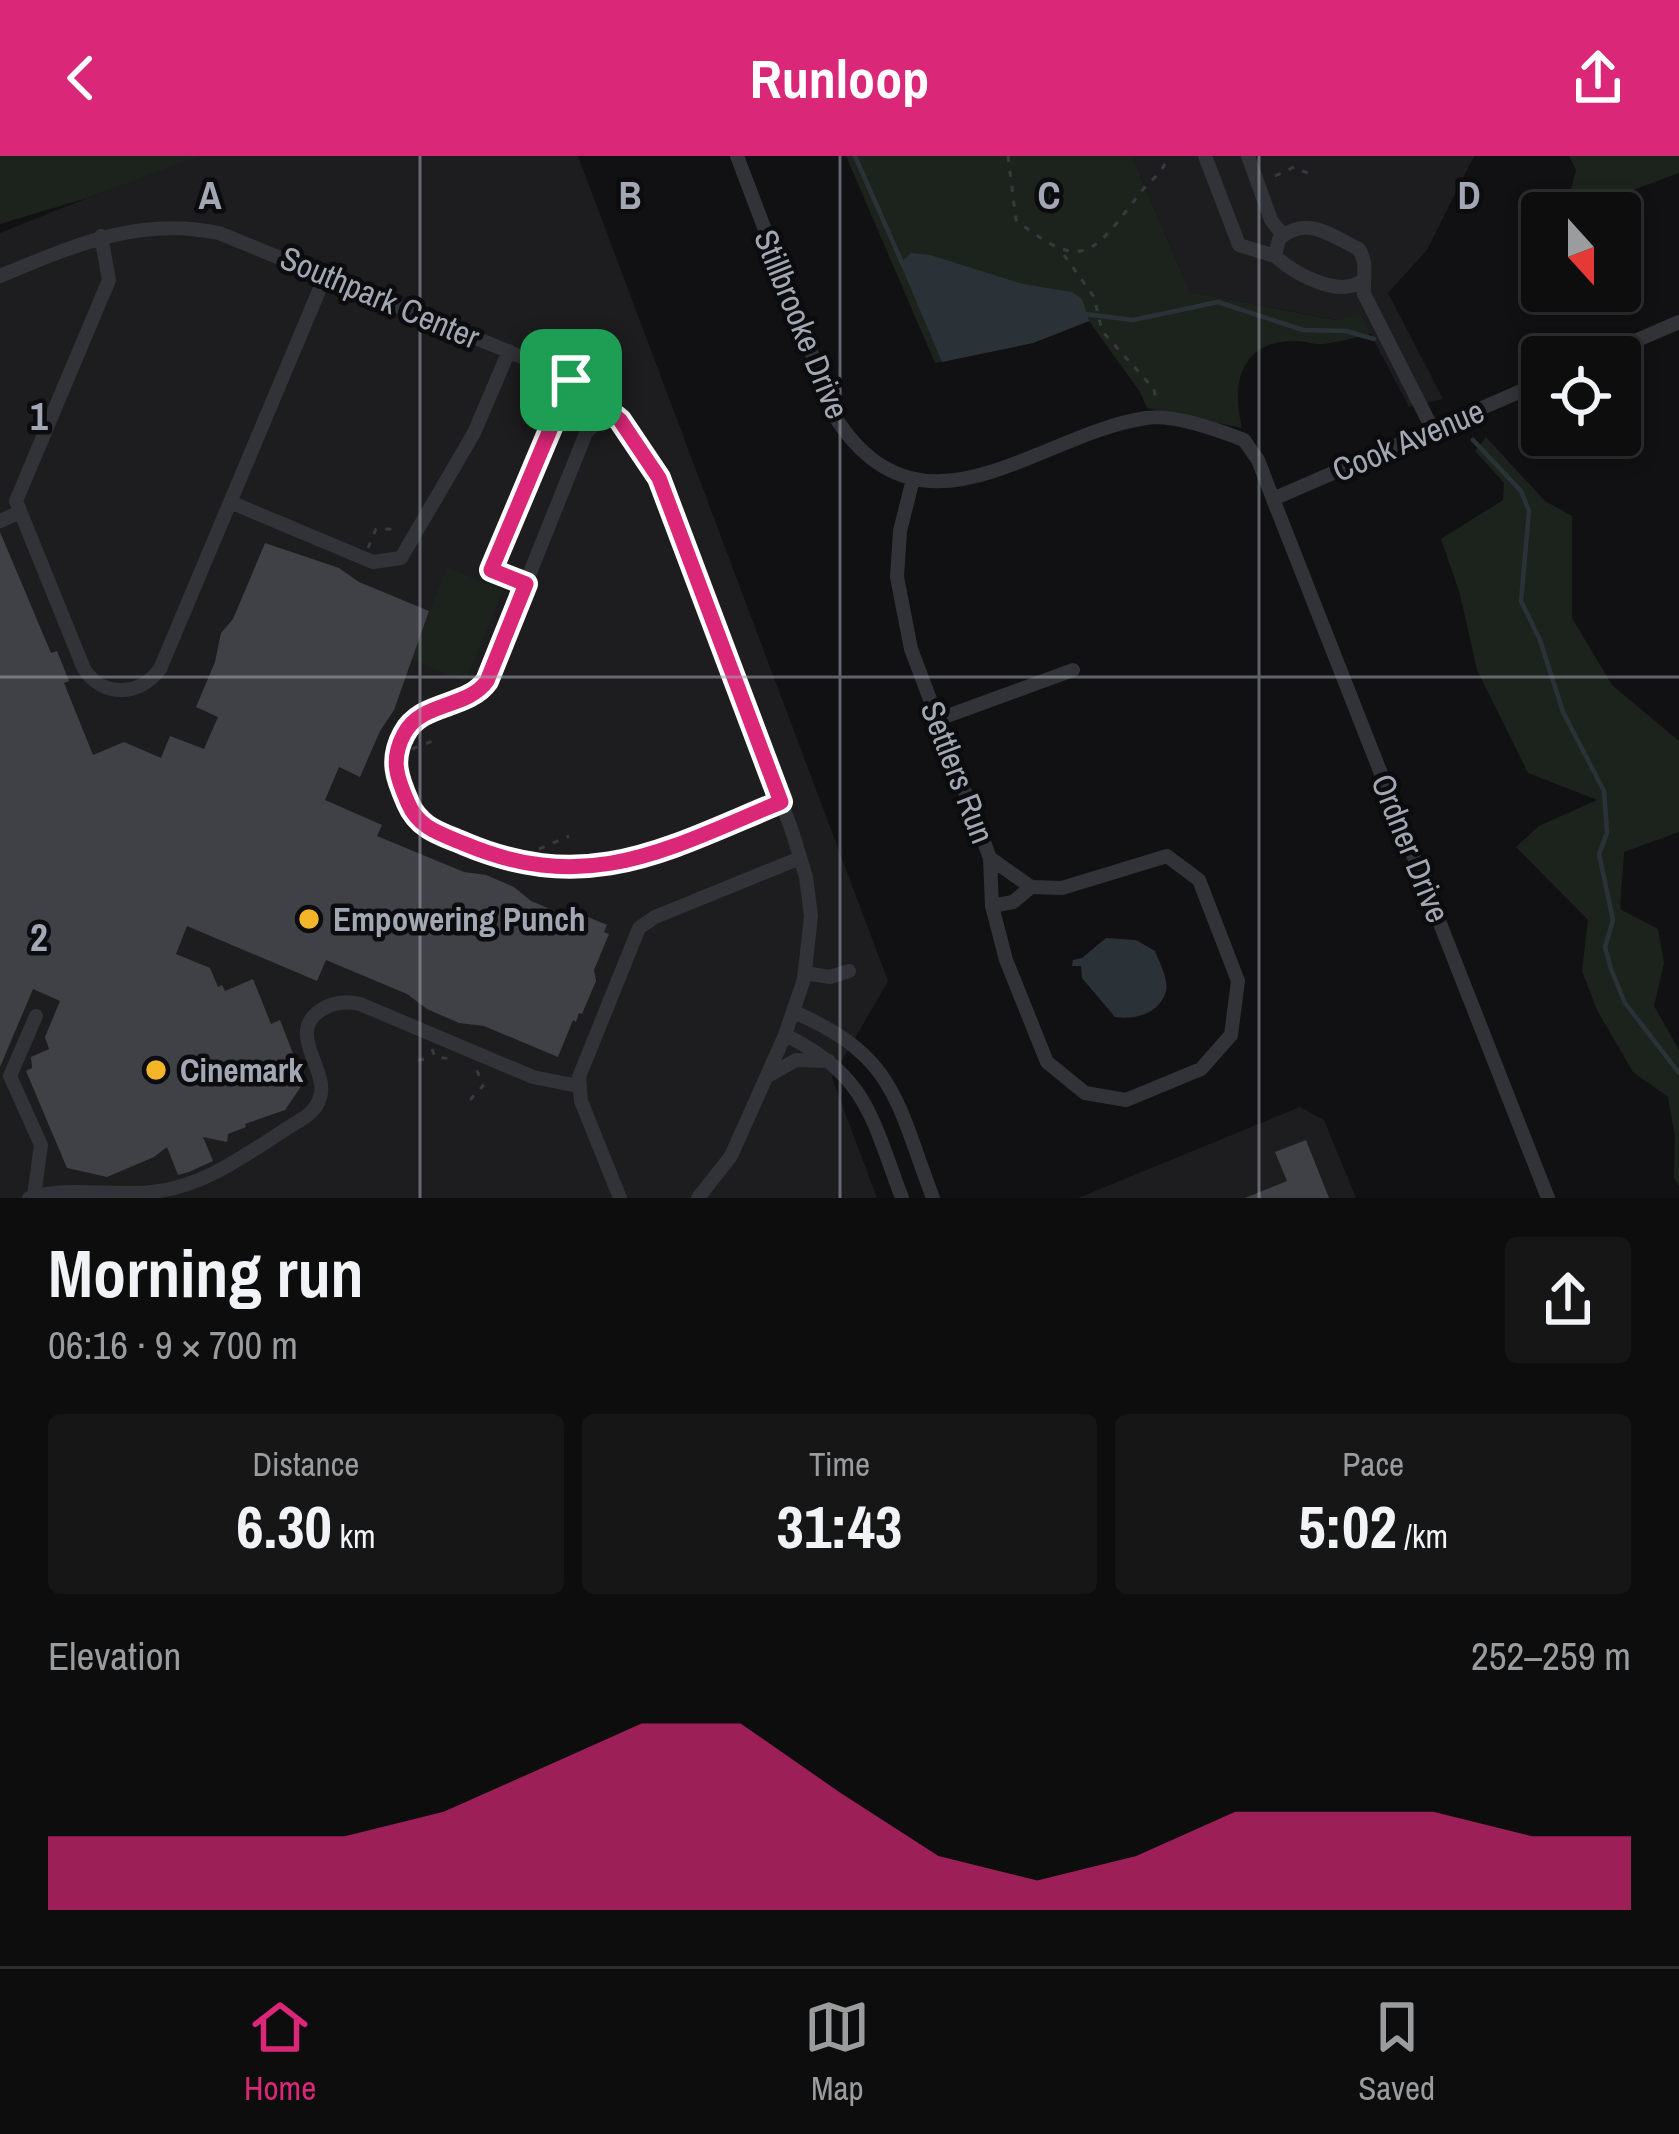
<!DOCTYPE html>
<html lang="en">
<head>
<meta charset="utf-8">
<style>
  body { margin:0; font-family:"Archivo Narrow",sans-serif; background:#161617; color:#f1f3f6; height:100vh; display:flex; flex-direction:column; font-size:45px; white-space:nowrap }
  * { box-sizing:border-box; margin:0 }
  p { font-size:39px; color:#9a9c9e }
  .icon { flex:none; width:66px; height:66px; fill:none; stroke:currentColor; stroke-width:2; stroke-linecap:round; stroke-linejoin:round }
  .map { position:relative; height:1042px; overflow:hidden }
  .details { display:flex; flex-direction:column; background:#0d0d0e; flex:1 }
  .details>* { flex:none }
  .needle { width:78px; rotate:159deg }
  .fabs { position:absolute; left:1521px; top:36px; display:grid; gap:24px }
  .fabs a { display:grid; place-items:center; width:120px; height:120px; border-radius:12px; background:#0d0d0e; box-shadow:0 6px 18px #0003,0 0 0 3px #2d2d2e; font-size:60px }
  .pin { position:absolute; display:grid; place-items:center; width:102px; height:102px; color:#fff; margin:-51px; border-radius:24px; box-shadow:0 6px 18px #0006 }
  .round { display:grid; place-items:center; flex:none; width:126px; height:126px; border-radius:12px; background:#161617 }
  .head { display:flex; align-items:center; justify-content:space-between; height:204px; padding:0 48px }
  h1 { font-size:66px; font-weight:700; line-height:90px }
  .stats { display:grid; grid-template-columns:repeat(3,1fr); gap:18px; height:204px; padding:12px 48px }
  .stats div { display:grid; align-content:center; border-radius:12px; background:#161617; text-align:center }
  .stats b { font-size:60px; font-weight:700 }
  .stats small { font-size:33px; font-weight:400 }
  .stats p { font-size:33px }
  .chart { height:336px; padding:24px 48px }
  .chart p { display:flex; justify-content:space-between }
  .chart svg { width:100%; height:216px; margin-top:12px; fill:#db2777; opacity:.7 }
  header { display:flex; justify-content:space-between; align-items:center; height:156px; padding:0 48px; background:#db2777; color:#fff; font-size:54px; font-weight:700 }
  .menu { display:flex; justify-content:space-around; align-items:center; height:168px; border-top:3px solid #2d2d2e; background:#0d0d0e; font-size:33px; color:#9a9c9e }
  .menu a { display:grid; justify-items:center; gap:6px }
  .menu .selected { color:#db2777 }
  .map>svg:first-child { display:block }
</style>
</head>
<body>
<header><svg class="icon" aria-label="back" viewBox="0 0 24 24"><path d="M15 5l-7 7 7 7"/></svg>Runloop<svg class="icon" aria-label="share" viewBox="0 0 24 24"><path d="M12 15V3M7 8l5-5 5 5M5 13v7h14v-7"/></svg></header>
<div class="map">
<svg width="1679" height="1042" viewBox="0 0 1679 1042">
  <rect width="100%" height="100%" fill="#111113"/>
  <!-- built -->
  <path fill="#1d1d20" d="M192,0H578L888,825L832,922L877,1042H0V77Z
    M1132,0H1474L1427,94L1388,137L1443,243L1409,251L1361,160L1336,164L1190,136Z
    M1300,951L1324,964L1356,1042H1078Z"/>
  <!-- green -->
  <path fill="#1c231d" d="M0,0H199L87,42L0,68Z
    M846,0H1132L1190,136L1335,164L1361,159L1371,178C1356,181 1340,186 1324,188C1314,189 1306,185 1296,185C1240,184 1231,228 1242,272L1147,252L1140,236L1089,165L1033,187L935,207Z
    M1569,0H1679V17L1630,35L1604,57H1565L1576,14Z
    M1486,281L1545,345L1572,360V462L1612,529L1679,585V676L1624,696L1620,753L1658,773L1664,807L1654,850L1679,894V1030L1674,1022L1675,981L1668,941L1633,916L1597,854L1582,815L1588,764L1516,691L1539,670L1597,644L1528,617L1477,514L1460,438L1441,383L1503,344L1504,327L1475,295Z
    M447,411L503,435L465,526L411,503Z"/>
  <!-- water -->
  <path fill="#2a3238" d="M911,97L930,99L1023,128L1072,136L1082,143L1089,165L1033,187L942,206L900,107Z
    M1106,782L1136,784L1155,795C1159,806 1169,823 1166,835C1160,858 1134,864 1115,861L1082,822L1081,810H1072L1073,804L1082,802Z"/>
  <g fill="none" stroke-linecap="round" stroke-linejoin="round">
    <!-- stream -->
    <path stroke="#2a3238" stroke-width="4.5" d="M855,0L903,109
      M1085,158L1133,164L1218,146L1303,174L1346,175L1374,183
      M1473,284L1521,335L1529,355L1521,445L1540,484L1563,556L1604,635L1607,677L1599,698L1613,764L1605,791L1611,813L1625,847L1679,917"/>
  </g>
  <!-- building -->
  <path fill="#404146" d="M0,376L51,497L57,495L69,525L64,527L93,599L124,586L161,602L170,580L204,593L218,561L196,551L215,506L221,477L233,463L265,387L339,412L359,426L429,455L394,554L380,575L360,621L339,611L325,644L382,669L377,680L464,716L486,719L514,731L531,745L577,764L579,757L607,769L604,776L609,778L594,814L596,825L582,858L579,857L576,866L573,864L558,901L484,870L459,867L427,853L407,838L326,804L317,825L187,770L176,798L210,812L218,831L222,829L225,835L253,823L271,868L280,864L304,926L285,954L245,968L246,971L228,978L227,986L203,981L213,1005L189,1016L178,1019L167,991L154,1001L107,1021L67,1012L26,915L32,912L31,901L49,893L45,881L60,845L33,833L0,911Z
    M1306,984L1329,1042H1245L1287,1025L1275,996Z"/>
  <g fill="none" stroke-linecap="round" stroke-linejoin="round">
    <!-- path -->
    <path stroke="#383a3f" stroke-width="3" stroke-dasharray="6 9" stroke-linecap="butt" d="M1008,0L1016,64C1084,118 1093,98 1140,37C1151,23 1163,18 1168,0
      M1275,20L1294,11L1312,19
      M1064,99L1094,141L1102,175L1154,233L1156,245
      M368,392L376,373H399
      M412,593L440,582
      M539,693L569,680
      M432,893L435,901L453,903
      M418,904L433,902
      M470,944L483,930L476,912"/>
    <!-- minor -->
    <path stroke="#323338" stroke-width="14" d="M737,0L837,264C924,395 1038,278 1146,262C1175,258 1217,274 1244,284L1258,304L1273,343L1548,1042
      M1205,0L1239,89L1275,100
      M1248,0L1271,64L1283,79
      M101,80L109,124L16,345L84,513C103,542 140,540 160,513L326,118
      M0,120C73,90 138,60 219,77L554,214C611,245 647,291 671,351L792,675L806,721L811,760L804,823L785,879L731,1000L698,1042
      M1362,125C1338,142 1295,118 1275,100L1279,83C1307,59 1330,79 1359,93C1368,108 1363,121 1364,138L1433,274
      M1598,201L1679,166
      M608,253L586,277L485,529C464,550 423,547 406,574C390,600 396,618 407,644C418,671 438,676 463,687C589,740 665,693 781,646
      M913,323L900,375L897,421L911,493L990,702L992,750L1006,804L1047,906L1085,937L1126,944L1201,913L1231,879L1238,825L1199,724L1167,700L1062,732L1031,731L990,702
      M1273,343L1542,226
      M230,346L373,406L401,402L474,277L509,195
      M0,365L20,356
      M526,428L491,414L571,224
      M939,563L1073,514
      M992,750L1013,746L1031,731
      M805,817L830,821L849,815
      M794,856C896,900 896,945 933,1042
      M785,879C867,918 872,963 902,1042
      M768,920L796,904L829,905
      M34,1040L41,989L10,920L36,860
      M29,1042C64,1030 112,1040 152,1036C209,1031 256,990 304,962C313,955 319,949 321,937C325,910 287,876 321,854C333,846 347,845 360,848L533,921L578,930
      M620,1042L581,945L579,921L639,772L655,761L800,702"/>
  </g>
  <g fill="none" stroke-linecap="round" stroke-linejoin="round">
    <defs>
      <path id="route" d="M571,224L620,264L659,322L781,646C667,693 589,740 465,688C442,678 419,673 408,647C397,622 390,604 404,578C421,545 467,553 487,525L526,428L491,414Z"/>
    </defs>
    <!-- route casing -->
    <use href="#route" stroke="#fff" stroke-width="24"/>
    <!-- route -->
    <use href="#route" stroke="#db2777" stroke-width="15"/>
  </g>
  <!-- grid -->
  <path fill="none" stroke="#a2a7b4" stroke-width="3" stroke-opacity="0.55" d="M420,0V1042M840,0V1042M1259,0V1042M0,521H1679"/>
  <!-- markers -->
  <g fill="#f4b528" stroke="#0c0c0e" stroke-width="4.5">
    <circle cx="309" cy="763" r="12"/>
    <circle cx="156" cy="914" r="12"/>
  </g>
  <g text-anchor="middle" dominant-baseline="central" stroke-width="9" stroke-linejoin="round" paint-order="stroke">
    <!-- street labels -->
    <g font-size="33" fill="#a2a7b4" stroke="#0c0c0e">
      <text transform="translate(380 141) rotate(23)">Southpark Center</text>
      <text transform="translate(802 168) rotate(68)">Stillbrooke Drive</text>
      <text transform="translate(1408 284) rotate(-23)">Cook Avenue</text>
      <text transform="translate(958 616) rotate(69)">Settlers Run</text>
      <text transform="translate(1411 692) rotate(68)">Ordner Drive</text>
    </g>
    <!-- poi labels -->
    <g font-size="33" font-weight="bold" fill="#a2a7b4" stroke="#0c0c0e" text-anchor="start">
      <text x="333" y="763">Empowering Punch</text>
      <text x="180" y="914">Cinemark</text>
    </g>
  </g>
  <g font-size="39" text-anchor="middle" font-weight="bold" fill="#a2a7b4" stroke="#0c0c0e" stroke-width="9" stroke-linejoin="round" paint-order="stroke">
    <text x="210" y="53">A</text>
    <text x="630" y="53">B</text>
    <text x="1049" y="53">C</text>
    <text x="1469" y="53">D</text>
    <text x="39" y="274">1</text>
    <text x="39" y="795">2</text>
  </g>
</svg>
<div class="fabs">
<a><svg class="needle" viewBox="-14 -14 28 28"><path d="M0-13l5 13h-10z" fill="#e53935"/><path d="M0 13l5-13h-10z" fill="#9a9c9e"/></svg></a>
<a><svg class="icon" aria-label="locate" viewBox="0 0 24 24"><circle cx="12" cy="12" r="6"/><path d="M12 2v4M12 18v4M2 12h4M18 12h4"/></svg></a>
</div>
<div class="pin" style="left:571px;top:224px;background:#1e9e55"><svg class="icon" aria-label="arrive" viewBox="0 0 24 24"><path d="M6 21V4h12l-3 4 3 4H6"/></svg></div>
</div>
<section class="details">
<div class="head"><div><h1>Morning run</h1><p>06:16 · 9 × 700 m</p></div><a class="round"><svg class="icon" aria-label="share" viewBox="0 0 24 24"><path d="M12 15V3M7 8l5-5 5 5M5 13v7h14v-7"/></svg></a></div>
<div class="stats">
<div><p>Distance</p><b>6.30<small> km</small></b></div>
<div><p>Time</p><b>31:43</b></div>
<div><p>Pace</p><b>5:02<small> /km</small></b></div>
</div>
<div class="chart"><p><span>Elevation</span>252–259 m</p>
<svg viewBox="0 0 160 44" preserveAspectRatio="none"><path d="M0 44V29L10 29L20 29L30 29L40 24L50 15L60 6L70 6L80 20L90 33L100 38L110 33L120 24L130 24L140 24L150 29L160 29V44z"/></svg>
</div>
</section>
<nav class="menu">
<a class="selected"><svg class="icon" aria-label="home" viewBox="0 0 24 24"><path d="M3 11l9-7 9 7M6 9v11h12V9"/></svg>Home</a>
<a><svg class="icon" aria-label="map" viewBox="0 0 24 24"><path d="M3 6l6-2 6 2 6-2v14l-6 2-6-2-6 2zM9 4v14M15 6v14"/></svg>Map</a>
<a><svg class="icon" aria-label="saved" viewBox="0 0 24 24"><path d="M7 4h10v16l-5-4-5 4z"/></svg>Saved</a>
</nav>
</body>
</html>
